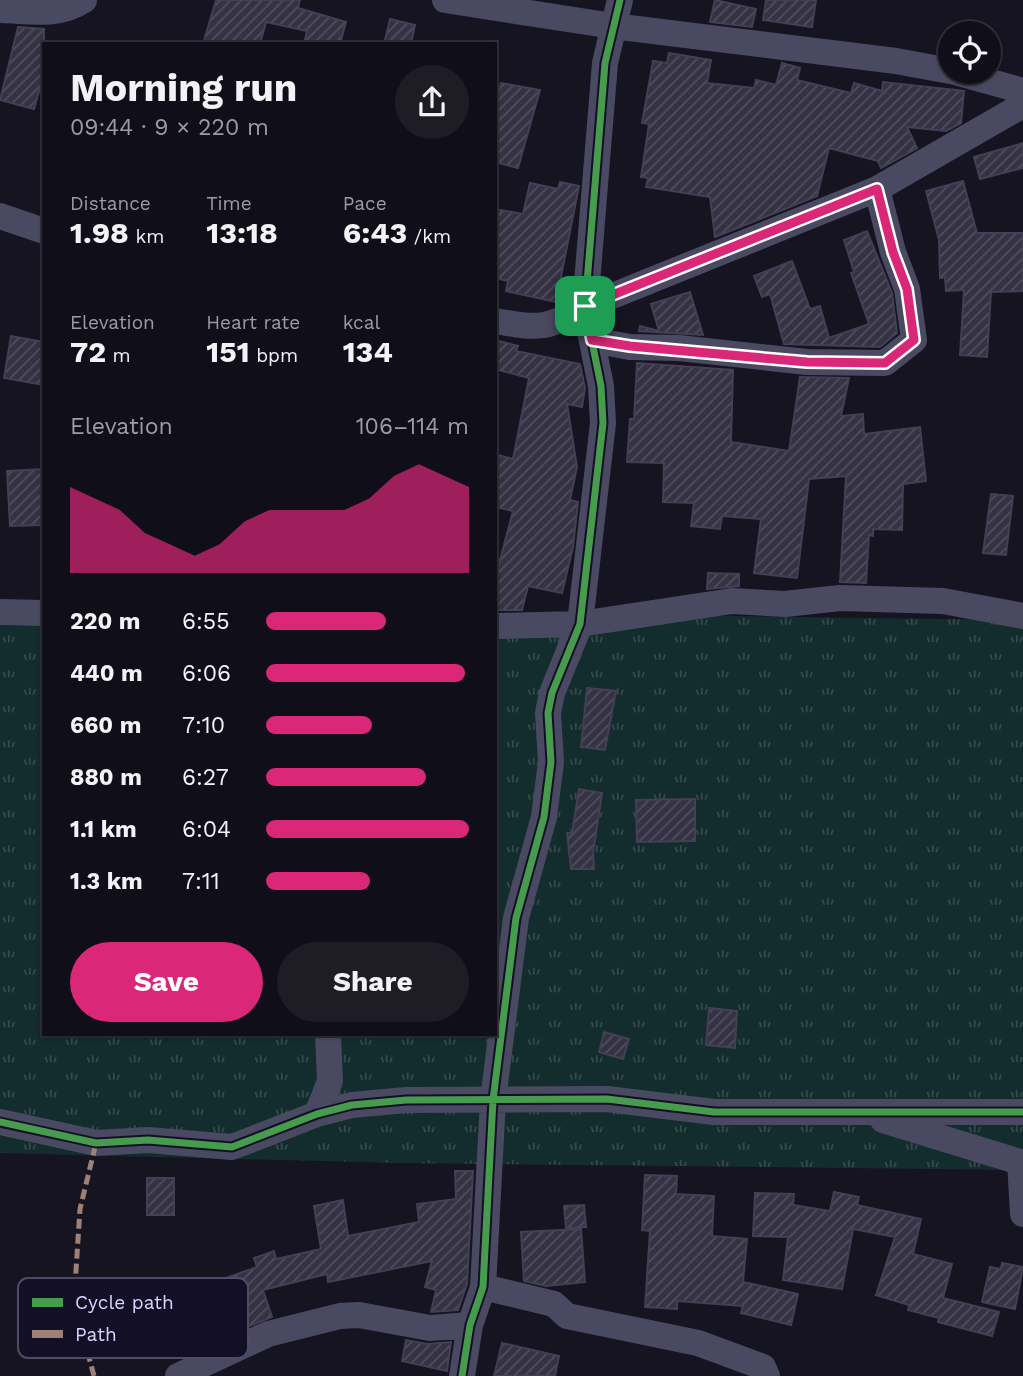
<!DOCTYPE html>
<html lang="en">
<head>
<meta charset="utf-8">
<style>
  body { margin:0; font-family:"Work Sans",sans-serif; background:#1e1d26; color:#f1f3f6; height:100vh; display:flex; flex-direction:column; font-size:26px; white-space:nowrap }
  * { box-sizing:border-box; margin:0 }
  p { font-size:23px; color:#9c9ca2 }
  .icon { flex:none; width:38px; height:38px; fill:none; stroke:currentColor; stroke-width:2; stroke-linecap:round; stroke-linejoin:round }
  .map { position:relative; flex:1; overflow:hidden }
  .details { position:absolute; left:42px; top:42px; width:455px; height:994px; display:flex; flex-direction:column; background:#100f19; border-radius:0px; box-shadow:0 2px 5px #0004,0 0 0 2px #302f38 }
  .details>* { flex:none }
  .tools { position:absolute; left:938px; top:21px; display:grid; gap:14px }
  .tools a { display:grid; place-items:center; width:63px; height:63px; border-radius:50%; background:#100f19; box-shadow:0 2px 5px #0004,0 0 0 2px #302f38; font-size:35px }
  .pin { position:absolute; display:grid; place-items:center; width:60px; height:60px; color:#fff; margin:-30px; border-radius:14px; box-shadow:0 4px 10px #0006 }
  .round { display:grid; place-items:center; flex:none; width:74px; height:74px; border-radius:37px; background:#1e1d26 }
  .summary { display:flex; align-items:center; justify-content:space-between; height:119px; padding:0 28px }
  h1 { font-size:38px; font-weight:700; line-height:52px }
  .metrics { display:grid; grid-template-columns:repeat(3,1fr); gap:10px; height:119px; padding:7px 28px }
  .metrics div { display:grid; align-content:center }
  .metrics b { font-size:30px; font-weight:700 }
  .metrics small { font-size:19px; font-weight:400 }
  .metrics p { font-size:19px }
  .chart { height:196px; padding:14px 28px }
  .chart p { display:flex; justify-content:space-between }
  .chart svg { width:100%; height:126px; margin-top:7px; fill:#db2777; opacity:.7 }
  .button { display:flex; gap:14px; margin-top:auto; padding:14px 28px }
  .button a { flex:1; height:80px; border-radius:42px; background:#db2777; color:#fff; font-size:28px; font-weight:700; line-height:80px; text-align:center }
  .button a+a { background:#1e1d26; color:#f1f3f6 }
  ul { padding:0 28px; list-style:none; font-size:23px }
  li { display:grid; grid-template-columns:112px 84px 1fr; align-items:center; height:52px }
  li i { height:18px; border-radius:9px; background:#db2777 }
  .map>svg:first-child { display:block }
</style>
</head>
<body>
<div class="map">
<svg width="1023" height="1376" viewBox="0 0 1023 1376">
  <defs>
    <pattern id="grass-tufts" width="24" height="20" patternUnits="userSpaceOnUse" patternTransform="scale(1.75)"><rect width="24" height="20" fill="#132c2d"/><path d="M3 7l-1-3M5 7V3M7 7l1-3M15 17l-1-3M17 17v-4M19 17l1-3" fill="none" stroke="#354a4c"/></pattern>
    <pattern id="building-hatch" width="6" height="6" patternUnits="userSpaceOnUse" patternTransform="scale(1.75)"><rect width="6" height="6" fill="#343243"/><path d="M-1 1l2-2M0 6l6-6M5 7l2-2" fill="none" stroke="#514f5f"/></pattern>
  </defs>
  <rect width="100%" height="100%" fill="#161421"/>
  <!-- grass -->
  <path fill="url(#grass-tufts)" d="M0,606L44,607V1034H495V613L1023,620V1170L400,1163L0,1153Z"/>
  <!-- building -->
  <path fill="url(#building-hatch)" stroke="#433f54" stroke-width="2" d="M216,0H300L298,8L346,22L340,44H304L307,31L266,22L260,44H203Z
    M715,0L756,9L752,27L710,22Z
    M766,0H816L812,27L763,20Z
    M390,19L415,25L411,44H384Z
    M18,27L44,29V73L34,109L0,100Z
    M669,53L711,60L707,83L754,88L756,80L776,85L782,63L800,68L797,80L851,93L854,83L882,91L883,82L964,91L961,123L946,131L907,127L917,148L881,168L878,161L829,148L817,196L715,237L710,197L646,187L648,178L641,177L649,124L642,123L653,61L667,63Z
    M501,83L540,90L518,168L495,162V106Z
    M1023,143V168L980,179L974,157Z
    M963,181L977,233H1023V291L991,292L987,357L960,355L964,290L946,291L945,277L940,278L939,240L926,191Z
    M560,182L579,186L556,302L506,291L508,281L495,278V209L523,214L530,183L558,189Z
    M867,231L892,293L897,333L880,347L784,344L770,294L762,297L754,276L792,261L810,309L820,306L829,338L869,324L851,273L854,272L844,240Z
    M690,292L703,335L639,331L640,326L659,331L651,304Z
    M11,336L44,342V385L4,378Z
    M495,340L518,346L516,351L580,364L585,388L582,407L567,404L577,467L570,500L578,502L573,547L562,593L528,586L522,610H495V579L513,511L495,507V454L513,459L529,378L495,369Z
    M637,363L733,370L731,442L789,451L800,377L849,378L841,416L863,414L864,434L920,427L926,481L903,484L902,530L873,529V536L869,535L866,583L840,582L846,476L809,479L797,578L754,573L761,519L722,516L720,529L691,526L694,503L663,502L664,463L627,462L630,419H634Z
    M44,469V525L10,526L7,471Z
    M991,494L1013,496L1006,555L983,553Z
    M708,573L739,574V586L707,589Z
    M587,688L616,691L605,750L581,747Z
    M579,789L602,793L593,853L594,869H571L567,833H572Z
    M695,799V841L637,842L636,800Z
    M709,1008L737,1011L735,1048L706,1045Z
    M604,1032L629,1039L623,1059L599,1052Z
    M455,1171H473L467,1284L458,1310L431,1312L436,1290L425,1287L432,1261L328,1282L327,1274L263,1290L272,1317L232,1333L228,1322L237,1319L223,1279L257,1267L254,1258L274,1251L276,1259L321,1249L314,1206L343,1200L348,1236L419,1222L417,1204L456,1199Z
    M645,1175L677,1176L676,1194L714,1196L712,1236L747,1239L743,1282L798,1294L791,1325L741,1313L743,1306L677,1301V1309L645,1307L650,1231L642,1230Z
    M147,1178H174V1215H147Z
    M834,1192L859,1197L857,1205L921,1219L913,1254L952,1264L943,1298L999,1312L992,1336L938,1322L939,1318L908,1310L909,1305L876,1295L895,1237L853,1229L842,1289L783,1280L788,1237L753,1236L755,1193L794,1194L793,1205L830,1211Z
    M584,1205L586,1227L566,1228L564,1206Z
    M581,1229L585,1282L546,1286L524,1281L521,1232Z
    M1002,1263L1023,1267L1015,1309L982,1302L990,1267L1001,1269Z
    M406,1340L427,1344L451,1342L447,1371L402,1361Z
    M502,1343L559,1356L555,1376H494Z"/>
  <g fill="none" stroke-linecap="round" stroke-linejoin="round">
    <!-- minor -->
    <path stroke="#4a4962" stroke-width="26" d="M445,0L613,26L896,61L950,71
      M0,10C30,11 58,17 84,0
      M955,72L1023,91
      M0,216L44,231
      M495,321C541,329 545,329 585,307L877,189L1023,105
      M592,340L630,347L679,348L807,362L885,363L914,340L907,289L893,252L877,189
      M0,612L44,613
      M495,626L580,624L732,601L785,604L840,598L943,601L1023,616
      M317,1114L330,1081L328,1034
      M883,1120L1020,1162L1023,1214
      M0,1122L96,1143L148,1140L232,1147L317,1114L352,1105L406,1100L607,1099L714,1112H1023
      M483,1287L554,1304L567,1316L698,1343L763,1367L767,1376
      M178,1376L268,1334L340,1316L359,1315L430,1328L470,1325
      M462,1376L470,1325L483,1287L493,1100L516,918L544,817L551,762L548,713L552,693L580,624L603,423L601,386L585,307L605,63L620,0"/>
    <!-- quiet -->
    <path stroke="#9e8076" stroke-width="5" stroke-dasharray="10 5" stroke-linecap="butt" d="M94,1376L74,1301L80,1209L96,1143"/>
    <defs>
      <path id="cycleway" d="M0,1122L96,1143L148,1140L232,1147L317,1114L352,1105L406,1100L607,1099L714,1112H1023
        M462,1376L470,1325L483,1287L493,1100L516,918L544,817L551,762L548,713L552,693L580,624L603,423L601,386L585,307L605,63L620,0"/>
    </defs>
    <!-- cycleway casing -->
    <use href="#cycleway" stroke="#130f26" stroke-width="11"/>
    <!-- cycleway -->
    <use href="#cycleway" stroke="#469c4c" stroke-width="7"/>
  </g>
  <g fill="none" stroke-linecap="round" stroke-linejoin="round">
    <defs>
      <path id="route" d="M877,189L893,252L907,289L914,340L885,363L807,362L630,346L592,340L585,306Z"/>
    </defs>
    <!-- route casing -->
    <use href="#route" stroke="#fff" stroke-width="14"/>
    <!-- route -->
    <use href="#route" stroke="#db2777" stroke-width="9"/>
  </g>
  <!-- legend -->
  <rect x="18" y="1278" width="230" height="80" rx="10" fill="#130f26" stroke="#4e4a67" stroke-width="2"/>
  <rect x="32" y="1298" width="31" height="9" fill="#469c4c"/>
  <rect x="32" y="1330" width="31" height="8" fill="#9e8076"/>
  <g font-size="19" fill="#d9d4ff">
    <text x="75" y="1309">Cycle path</text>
    <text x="75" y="1341">Path</text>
  </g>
</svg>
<div class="tools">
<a><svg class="icon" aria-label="locate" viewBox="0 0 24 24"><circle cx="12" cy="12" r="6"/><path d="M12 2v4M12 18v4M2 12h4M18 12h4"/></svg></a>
</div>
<div class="pin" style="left:585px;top:306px;background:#1e9e55"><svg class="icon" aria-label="arrive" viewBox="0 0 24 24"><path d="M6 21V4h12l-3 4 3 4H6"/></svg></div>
<section class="details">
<div class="summary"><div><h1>Morning run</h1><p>09:44 · 9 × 220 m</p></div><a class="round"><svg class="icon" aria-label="share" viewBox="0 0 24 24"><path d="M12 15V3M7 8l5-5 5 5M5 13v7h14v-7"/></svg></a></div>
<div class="metrics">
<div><p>Distance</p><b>1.98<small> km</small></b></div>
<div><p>Time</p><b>13:18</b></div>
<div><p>Pace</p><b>6:43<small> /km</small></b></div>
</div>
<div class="metrics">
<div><p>Elevation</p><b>72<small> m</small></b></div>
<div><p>Heart rate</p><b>151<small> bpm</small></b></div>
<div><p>kcal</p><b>134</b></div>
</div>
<div class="chart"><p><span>Elevation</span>106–114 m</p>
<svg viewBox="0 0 160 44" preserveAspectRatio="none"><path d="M0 44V14L10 18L20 22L30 30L40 34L50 38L60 34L70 26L80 22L90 22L100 22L110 22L120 18L130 10L140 6L150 10L160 14V44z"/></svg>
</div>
<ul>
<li><b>220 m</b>6:55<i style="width:59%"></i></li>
<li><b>440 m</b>6:06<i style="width:98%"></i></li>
<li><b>660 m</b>7:10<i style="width:52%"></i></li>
<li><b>880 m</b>6:27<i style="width:79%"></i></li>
<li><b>1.1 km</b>6:04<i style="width:100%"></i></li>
<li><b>1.3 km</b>7:11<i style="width:51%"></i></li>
</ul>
<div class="button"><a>Save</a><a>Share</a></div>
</section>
</div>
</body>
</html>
